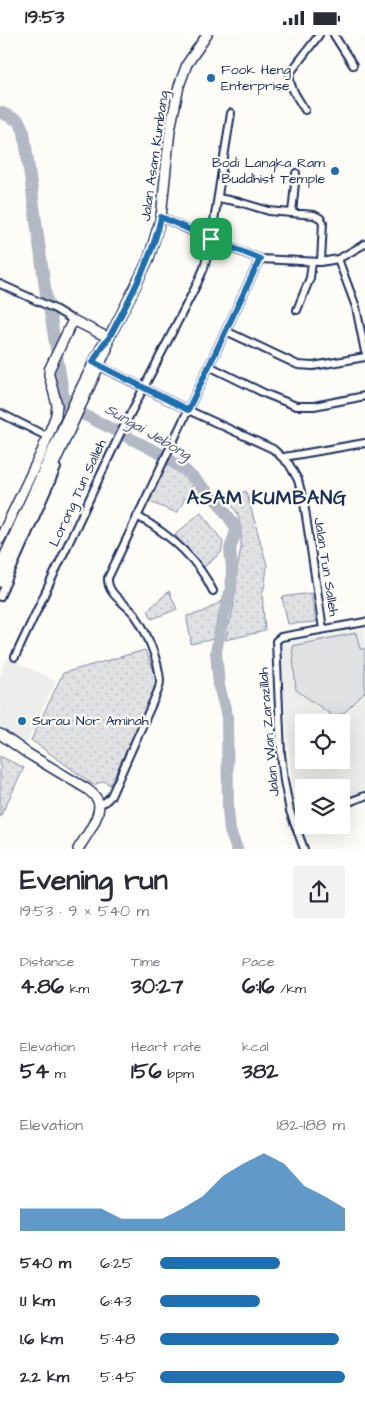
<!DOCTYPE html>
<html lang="en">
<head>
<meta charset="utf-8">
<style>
  body { margin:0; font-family:"Architects Daughter",sans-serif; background:#f2f2f3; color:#2b2b33; height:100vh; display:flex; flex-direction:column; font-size:19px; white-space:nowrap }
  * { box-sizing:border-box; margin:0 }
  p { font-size:16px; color:#7c7c81 }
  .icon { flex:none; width:28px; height:28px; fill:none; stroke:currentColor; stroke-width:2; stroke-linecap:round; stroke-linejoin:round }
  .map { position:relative; height:814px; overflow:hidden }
  .side { display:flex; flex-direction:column; background:#fff; flex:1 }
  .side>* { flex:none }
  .tools { position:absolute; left:295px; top:679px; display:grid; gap:10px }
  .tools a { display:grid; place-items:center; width:55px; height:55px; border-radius:0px; background:#fff; box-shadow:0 5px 20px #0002; font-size:25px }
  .pin { position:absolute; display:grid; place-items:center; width:42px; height:42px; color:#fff; margin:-21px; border-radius:10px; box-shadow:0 2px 8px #0006 }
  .round { display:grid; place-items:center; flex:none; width:52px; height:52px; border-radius:0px; background:#f2f2f3 }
  .head { display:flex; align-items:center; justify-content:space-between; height:85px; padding:0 20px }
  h1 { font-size:28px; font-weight:800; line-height:38px }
  .metrics { display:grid; grid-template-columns:repeat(3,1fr); gap:8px; height:85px; padding:5px 20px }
  .metrics div { display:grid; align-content:center }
  .metrics b { font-size:21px; font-weight:800 }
  .metrics small { font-size:14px; font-weight:400 }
  .metrics p { font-size:14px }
  .chart { height:140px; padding:10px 20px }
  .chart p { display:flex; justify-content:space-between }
  .chart svg { width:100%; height:90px; margin-top:5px; fill:#1f6fb2; opacity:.7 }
  ul { padding:0 20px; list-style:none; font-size:16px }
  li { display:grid; grid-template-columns:80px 60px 1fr; align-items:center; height:38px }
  li i { height:12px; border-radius:6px; background:#1f6fb2 }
  .status { display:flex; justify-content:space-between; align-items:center; height:35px; padding:0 25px; background:#fff; direction:ltr }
  .status svg { height:14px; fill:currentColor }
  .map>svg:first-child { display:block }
</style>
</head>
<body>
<div class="status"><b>19:53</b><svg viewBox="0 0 49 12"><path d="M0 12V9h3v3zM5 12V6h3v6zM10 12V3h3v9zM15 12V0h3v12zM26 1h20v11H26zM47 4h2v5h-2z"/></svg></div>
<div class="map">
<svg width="365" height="814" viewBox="0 0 365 814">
  <defs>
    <pattern id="green-dots" width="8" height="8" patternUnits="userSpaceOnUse" patternTransform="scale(1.25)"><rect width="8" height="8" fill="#e0e1e3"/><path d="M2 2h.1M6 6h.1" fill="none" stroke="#c0c1c5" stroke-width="1.8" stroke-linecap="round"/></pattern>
  </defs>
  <rect width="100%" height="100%" fill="#fdfcf7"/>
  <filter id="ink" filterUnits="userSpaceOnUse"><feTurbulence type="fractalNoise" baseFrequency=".02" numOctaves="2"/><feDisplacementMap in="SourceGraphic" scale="10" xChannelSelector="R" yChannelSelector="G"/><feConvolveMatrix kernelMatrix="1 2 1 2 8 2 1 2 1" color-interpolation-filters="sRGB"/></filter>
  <g filter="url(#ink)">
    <!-- built -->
    <path fill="#edeeec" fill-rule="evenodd" d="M365,594V757L341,765V752H304V778L300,780L297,776L291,738L279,609ZM304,688H341V725H304Z
      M7,623L56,646L25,711L0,695V639Z"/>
    <!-- green -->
    <path fill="url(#green-dots)" stroke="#7e88a0" d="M165,426L183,438L193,449L177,478L147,466Z
      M246,456L267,530L265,550L262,559L265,596L225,605L233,574L236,542L241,512V495L238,479L227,463Z
      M201,477L223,507L221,518L204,532L175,500Z
      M169,556L177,574L152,584L148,575Z
      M311,558L316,587L288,589L282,562Z
      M222,566L214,604L191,609C191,599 187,591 187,581L203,577Z
      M145,615L158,645L151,664L110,750L104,746L94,750L31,705L63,638Z
      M0,721L24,733L0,782Z"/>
    <!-- pitch -->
    <path fill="#e0e1e3" stroke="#7e88a0" d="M356,598L360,614H365V657L344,678L333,681L296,655L292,611Z"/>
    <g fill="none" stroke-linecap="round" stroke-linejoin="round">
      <!-- river -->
      <path stroke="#b3b8c5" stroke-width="12" d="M0,77L19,86L24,97L46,260L50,277L65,370L159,418L186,436L219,468L235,491L236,496L230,514L232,533L231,554L220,595L216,617L219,651L227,681L228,775L230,796L237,814"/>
      <defs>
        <path id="minor" d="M334,0L353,30
          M305,75C298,63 288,52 290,38L319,0
          M218,163L239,167L269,176L314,180L320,183L323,187L321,227
          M292,178L296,138
          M161,182L211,205L260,224L321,227L338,224L365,209
          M338,224L356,272L365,317
          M0,249L55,274L73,285
          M297,275L310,243L312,227
          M226,296L298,330L313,331L365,322
          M96,329L188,375L273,414L289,429L298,445L304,468L323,594
          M209,331L266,359L296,371H314L365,361
          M0,378L48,402
          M284,422L365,408
          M137,481C169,499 197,523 213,556
          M0,562L57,433
          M15,622L119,401L197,249L204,233L211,205L231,78
          M99,769L105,767L111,761L156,660C158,656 160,651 160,645C159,627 146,595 135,580C126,568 107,560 108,543L260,224
          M341,770L365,761
          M294,788L304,784
          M304,814L290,776L284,746L281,719L276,606L281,602L365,587"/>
        <path id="secondary" d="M0,504L42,416L56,380L57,370L49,340V335L73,285L109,303
          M0,531L80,355L102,311L109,303L132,258L149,223L161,182L170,95L179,51L187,29L207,0
          M0,547L99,331L107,314L108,305
          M0,699L27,718L87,754C92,758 96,761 98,766C103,779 85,803 78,814"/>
      </defs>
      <!-- minor casing -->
      <use href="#minor" stroke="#1b2f5e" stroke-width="10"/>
      <!-- secondary casing -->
      <use href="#secondary" stroke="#1b2f5e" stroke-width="12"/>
      <!-- minor -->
      <use href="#minor" stroke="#fdfcf7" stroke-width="6"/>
      <!-- secondary -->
      <use href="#secondary" stroke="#fdfcf7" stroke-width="9"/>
    </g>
  </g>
  <g fill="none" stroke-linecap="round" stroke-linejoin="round" filter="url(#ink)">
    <defs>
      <path id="route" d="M161,182L211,204L260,224L188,375L93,327L102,311L109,303C129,264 152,225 161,182Z"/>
    </defs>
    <!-- route casing -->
    <use href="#route" stroke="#fff" stroke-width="10"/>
    <!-- route -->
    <use href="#route" stroke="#1f6fb2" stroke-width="6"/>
  </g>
  <!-- markers -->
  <g fill="#1f6fb2" stroke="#fdfcf7" stroke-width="2">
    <circle cx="211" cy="43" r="5"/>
    <circle cx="335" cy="136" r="5"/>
    <circle cx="22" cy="686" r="5"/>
  </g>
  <g text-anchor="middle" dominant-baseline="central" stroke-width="4.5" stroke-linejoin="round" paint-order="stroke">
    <!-- poi labels -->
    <g font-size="14" fill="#1b2f5e" stroke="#fdfcf7" text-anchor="start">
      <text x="221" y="35">Fook Heng<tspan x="221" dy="16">Enterprise</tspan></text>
      <text x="325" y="128" text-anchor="end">Bodi Langka Ram<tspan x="325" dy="16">Buddhist Temple</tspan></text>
      <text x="32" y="686">Surau Nor Aminah</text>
    </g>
    <!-- street labels -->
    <g font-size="14" fill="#1b2f5e" stroke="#fdfcf7">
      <text transform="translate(155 121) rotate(-82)">Jalan Asam Kumbang</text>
      <text transform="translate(78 458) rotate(-65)">Lorong Tun Salleh</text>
      <text transform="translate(326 532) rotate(81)">Jalan Tun Salleh</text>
      <text transform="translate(269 697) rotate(-95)">Jalan Wan Zarazillah</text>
    </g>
    <!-- water labels -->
    <g font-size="15" font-style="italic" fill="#49587d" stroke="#fdfcf7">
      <text transform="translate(148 397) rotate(30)">Sungai Jebong</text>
    </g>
    <!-- district labels -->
    <g font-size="19" font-weight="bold" letter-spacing="1" fill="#1b2f5e" stroke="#fdfcf7">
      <text x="267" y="463">ASAM KUMBANG</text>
    </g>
  </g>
</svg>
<div class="tools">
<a><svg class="icon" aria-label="locate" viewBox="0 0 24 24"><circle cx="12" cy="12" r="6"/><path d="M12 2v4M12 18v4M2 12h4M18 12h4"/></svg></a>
<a><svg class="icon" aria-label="layers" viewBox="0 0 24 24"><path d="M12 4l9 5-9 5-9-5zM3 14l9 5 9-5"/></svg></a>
</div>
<div class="pin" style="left:211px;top:204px;background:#1e9e55"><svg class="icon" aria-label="arrive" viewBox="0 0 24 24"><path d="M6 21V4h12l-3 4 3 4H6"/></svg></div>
</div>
<section class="side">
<div class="head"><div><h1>Evening run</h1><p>19:53 · 9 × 540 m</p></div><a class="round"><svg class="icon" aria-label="share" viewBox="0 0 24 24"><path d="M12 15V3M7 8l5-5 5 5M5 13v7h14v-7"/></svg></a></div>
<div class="metrics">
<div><p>Distance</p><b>4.86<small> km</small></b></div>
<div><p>Time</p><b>30:27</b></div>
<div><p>Pace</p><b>6:16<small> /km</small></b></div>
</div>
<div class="metrics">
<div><p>Elevation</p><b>54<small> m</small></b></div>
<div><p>Heart rate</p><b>156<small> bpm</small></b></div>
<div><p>kcal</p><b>382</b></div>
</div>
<div class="chart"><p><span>Elevation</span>182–188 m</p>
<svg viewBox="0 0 160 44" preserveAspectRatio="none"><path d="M0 44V33L10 33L20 33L30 33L40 33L50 38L60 38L70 38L80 33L90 27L100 17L110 11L120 6L130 11L140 22L150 27L160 33V44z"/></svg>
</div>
<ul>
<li><b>540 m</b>6:25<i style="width:65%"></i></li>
<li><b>1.1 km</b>6:43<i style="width:54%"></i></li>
<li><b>1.6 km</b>5:48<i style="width:97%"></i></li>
<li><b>2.2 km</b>5:45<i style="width:100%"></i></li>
</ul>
</section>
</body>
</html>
